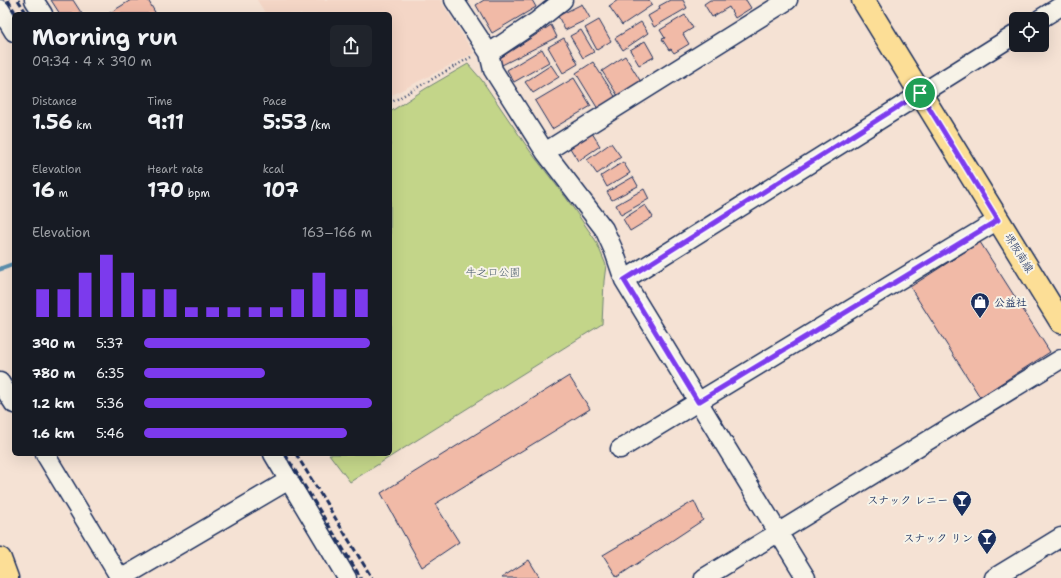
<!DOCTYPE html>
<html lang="en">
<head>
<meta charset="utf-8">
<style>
  body { margin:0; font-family:"Shantell Sans","Klee One",sans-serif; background:#20242c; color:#f1f3f6; height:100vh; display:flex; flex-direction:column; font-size:15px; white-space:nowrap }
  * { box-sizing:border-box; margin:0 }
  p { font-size:13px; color:#9ea1a6 }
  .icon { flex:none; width:22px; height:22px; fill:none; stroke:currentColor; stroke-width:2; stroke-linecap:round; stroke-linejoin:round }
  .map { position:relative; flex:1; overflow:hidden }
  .side { position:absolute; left:12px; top:12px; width:380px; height:444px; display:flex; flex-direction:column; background:#171b24; border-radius:6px; box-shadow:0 4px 16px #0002 }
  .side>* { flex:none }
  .buttons { position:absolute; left:1009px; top:12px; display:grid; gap:8px }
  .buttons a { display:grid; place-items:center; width:40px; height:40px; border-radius:6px; background:#171b24; box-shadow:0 4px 16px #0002; font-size:20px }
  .pin { position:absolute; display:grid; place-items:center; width:34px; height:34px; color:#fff; margin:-17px; border:2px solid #fff; border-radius:50%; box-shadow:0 1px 4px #0007 }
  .round { display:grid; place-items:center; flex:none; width:42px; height:42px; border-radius:6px; background:#20242c }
  .summary { display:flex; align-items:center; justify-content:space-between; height:68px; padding:0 20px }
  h1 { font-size:22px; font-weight:700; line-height:30px }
  .stats { display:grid; grid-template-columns:repeat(3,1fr); gap:6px; height:68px; padding:4px 20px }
  .stats div { display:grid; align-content:center }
  .stats b { font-size:20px; font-weight:700 }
  .stats small { font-size:11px; font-weight:400 }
  .stats p { font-size:11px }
  .chart { height:112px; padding:8px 20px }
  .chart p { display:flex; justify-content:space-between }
  .chart svg { width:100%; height:72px; margin-top:4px; stroke:#7c3aed; stroke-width:6 }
  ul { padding:0 20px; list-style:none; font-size:13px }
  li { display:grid; grid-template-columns:64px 48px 1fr; align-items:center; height:30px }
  li i { height:10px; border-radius:5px; background:#7c3aed }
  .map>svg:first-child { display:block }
</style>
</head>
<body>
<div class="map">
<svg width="1061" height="578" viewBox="0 0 1061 578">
  <rect width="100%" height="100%" fill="#f5e2d4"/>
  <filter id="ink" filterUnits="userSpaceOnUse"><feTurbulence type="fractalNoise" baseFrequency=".025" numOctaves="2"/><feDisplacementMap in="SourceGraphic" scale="8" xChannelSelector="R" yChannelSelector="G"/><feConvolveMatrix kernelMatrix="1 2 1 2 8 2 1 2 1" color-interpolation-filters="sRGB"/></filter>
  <g filter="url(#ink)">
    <!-- built -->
    <path fill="#f4d6c6" d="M257,0H440L474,53L390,96V14H266Z"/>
    <!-- green -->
    <path fill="#c3d589" stroke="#6f8274" d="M468,64L481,79L530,151L567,199L596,241L606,265L604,281L602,324L350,482L329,454H390V112L425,89Z"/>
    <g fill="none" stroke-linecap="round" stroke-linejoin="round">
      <!-- stream -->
      <path stroke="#5b90af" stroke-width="5" d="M0,269L14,264"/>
    </g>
    <!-- building -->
    <path fill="#f1baa7" stroke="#1b2f5e" d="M51,0H73L82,14H60Z
      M131,0H148L156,14H108Z
      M484,0H532L536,7L492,33L476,5Z
      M618,0H649L652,5L622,25L609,6Z
      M670,0H683L687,8L654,27L648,16L660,9L659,6Z
      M710,0H746L751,8L735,18L729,7L712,17L704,4Z
      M582,4L590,18L565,30L558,16Z
      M685,15L693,28L683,34L689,44L674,53L671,49L669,50L662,39L665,38L660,30Z
      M599,20L611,41L597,50L585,28Z
      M641,22L648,33L623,50L615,38Z
      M551,25L557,37L502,65L497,60Z
      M581,30L594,52L583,58L570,36Z
      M564,38L578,64L563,73L548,47Z
      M645,41L654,57L639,65L630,50Z
      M542,49L549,62L514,82L507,70Z
      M625,56L641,82L618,96L602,71Z
      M593,62L616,98L598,109L576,73Z
      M551,65L559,77L533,93L525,82Z
      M574,78L591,106L552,129L535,101Z
      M592,133L600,146L578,161L570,148Z
      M611,143L621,157L597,174L587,160Z
      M623,162L630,173L607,187L601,176Z
      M633,177L638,186L612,200L607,192Z
      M644,189L649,199L621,215L616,205Z
      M645,205L653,217L630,231L623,219Z
      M980,242L1050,352L980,397L910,287Z
      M569,376L590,409L435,504L459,542L422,567L381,493Z
      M694,501L703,520L617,577L603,555Z
      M529,560L540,578H501Z"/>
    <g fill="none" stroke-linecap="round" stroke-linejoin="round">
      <defs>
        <path id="minor" d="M34,0L43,14
          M454,0L489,53L493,70L545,152L604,229L614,251L624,280L806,578
          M0,9L14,32
          M1040,19L1061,6
          M489,53L537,21L563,0
          M545,152L788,0
          M624,280L1016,34
          M0,382L14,404
          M620,449L998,220
          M45,454L120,578
          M273,454L347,578
          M122,578L289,480
          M704,578L1061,359
          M994,578L1061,537"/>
        <path id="major" d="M863,0L1061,322
          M0,559L7,578"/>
      </defs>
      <!-- minor casing -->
      <use href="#minor" stroke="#1b2f5e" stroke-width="21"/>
      <!-- major casing -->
      <use href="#major" stroke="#1b2f5e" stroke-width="25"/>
      <!-- path -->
      <path stroke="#1b2f5e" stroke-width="2.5" stroke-dasharray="1 3" stroke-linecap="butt" d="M390,103L471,57"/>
      <!-- minor -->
      <use href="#minor" stroke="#f7f3e8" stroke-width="18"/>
      <!-- major -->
      <use href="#major" stroke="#fcde96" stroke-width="22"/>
      <!-- rail -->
      <path stroke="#1b2f5e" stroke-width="3" stroke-dasharray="6 3" stroke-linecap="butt" d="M8,0L16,14
        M18,0L27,14
        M285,454L361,578
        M296,454L372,578"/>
    </g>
  </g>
  <g fill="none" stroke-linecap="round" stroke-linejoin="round" filter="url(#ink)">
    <defs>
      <path id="route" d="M920,93L998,220L698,402L624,280Z"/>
    </defs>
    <!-- route casing -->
    <use href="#route" stroke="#fff" stroke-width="8"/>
    <!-- route -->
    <use href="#route" stroke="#7c3aed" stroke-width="5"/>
  </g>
  <!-- icons -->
  <defs>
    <symbol id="shop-pin" viewBox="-11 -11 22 30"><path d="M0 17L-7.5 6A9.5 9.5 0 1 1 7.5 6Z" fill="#1b2f5e" stroke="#f7f3e8"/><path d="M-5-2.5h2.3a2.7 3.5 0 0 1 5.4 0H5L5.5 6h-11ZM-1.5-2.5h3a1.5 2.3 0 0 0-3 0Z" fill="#fff"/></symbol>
    <symbol id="bar-pin" viewBox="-11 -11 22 30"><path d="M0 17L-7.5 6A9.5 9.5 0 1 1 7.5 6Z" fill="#1b2f5e" stroke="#f7f3e8"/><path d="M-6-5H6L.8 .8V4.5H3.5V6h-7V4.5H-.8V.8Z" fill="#fff"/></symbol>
  </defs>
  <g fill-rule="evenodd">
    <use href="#shop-pin" x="969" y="291" width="22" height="30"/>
    <use href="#bar-pin" x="951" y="489" width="22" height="30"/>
    <use href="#bar-pin" x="976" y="527" width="22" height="30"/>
  </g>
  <g text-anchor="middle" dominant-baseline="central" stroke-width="4" stroke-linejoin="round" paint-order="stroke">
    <!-- street labels -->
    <g font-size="11" fill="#1b2f5e" stroke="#f7f3e8">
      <text transform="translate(1019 253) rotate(58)">堺阪南線</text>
    </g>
    <!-- park labels -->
    <g font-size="11" fill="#455869" stroke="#f7f3e8">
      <text x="493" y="272">牛之口公園</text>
    </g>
    <!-- poi labels -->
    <g font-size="11" font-weight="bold" fill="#1b2f5e" stroke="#f7f3e8" text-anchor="end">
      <text x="994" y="302" text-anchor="start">公益社</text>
      <text x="948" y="500">スナック レニー</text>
      <text x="973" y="538">スナック リン</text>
    </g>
  </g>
</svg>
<div class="buttons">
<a><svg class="icon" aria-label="locate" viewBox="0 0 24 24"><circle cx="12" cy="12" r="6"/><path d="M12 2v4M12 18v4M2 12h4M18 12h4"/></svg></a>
</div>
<div class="pin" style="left:920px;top:93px;background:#1e9e55"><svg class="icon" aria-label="arrive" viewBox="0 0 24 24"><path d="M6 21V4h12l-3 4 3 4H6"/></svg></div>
<section class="side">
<div class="summary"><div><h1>Morning run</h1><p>09:34 · 4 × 390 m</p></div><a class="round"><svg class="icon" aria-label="share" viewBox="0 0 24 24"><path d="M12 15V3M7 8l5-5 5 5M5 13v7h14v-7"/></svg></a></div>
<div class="stats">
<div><p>Distance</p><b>1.56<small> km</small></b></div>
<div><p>Time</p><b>9:11</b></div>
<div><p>Pace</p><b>5:53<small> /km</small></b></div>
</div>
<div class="stats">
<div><p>Elevation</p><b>16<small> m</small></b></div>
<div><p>Heart rate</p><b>170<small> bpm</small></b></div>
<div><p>kcal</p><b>107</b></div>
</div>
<div class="chart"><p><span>Elevation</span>163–166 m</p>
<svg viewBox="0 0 160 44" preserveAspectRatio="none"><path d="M5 44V27M15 44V27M25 44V17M35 44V6M45 44V17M55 44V27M65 44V27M75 44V38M85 44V38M95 44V38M105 44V38M115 44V38M125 44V27M135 44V17M145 44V27M155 44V27"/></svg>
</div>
<ul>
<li><b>390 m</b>5:37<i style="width:99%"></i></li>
<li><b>780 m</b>6:35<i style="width:53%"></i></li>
<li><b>1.2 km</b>5:36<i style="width:100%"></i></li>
<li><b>1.6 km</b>5:46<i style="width:89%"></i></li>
</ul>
</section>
</div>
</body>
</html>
